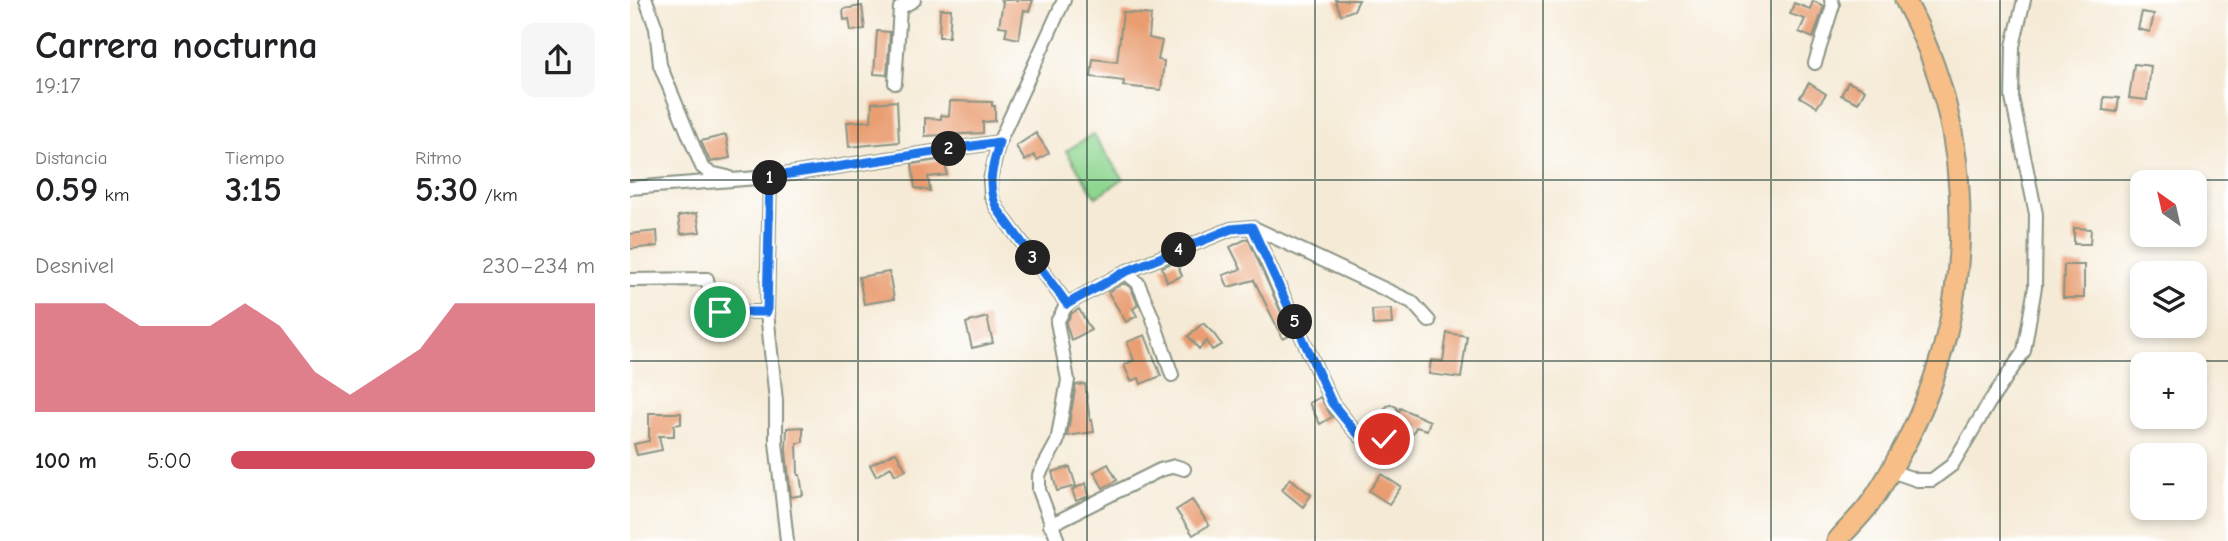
<!DOCTYPE html>
<html lang="es">
<head>
<meta charset="utf-8">
<style>
  body { margin:0; font-family:"Comic Neue",sans-serif; background:#f6f6f6; color:#202124; height:100vh; display:flex; flex-direction:column; font-size:26px; white-space:nowrap }
  * { box-sizing:border-box; margin:0 }
  p { font-size:23px; color:#757577 }
  .icon { flex:none; width:38px; height:38px; fill:none; stroke:currentColor; stroke-width:2; stroke-linecap:round; stroke-linejoin:round }
  .map { position:relative; flex:1; overflow:hidden }
  .sheet { display:flex; flex-direction:column; background:#fff; width:630px }
  .sheet>* { flex:none }
  .needle { width:46px; rotate:326deg }
  .controls { position:absolute; left:1500px; top:170px; display:grid; gap:14px }
  .controls a { display:grid; place-items:center; width:77px; height:77px; border-radius:14px; background:#fff; box-shadow:0 4px 10px #0003; font-size:35px }
  .pin { position:absolute; display:grid; place-items:center; width:60px; height:60px; color:#fff; margin:-30px; border:4px solid #fff; border-radius:50%; box-shadow:0 2px 7px #0007 }
  .km { position:absolute; width:35px; height:35px; margin:-18px; border-radius:50%; background:#222; color:#fff; font-size:19px; line-height:35px; text-align:center }
  .round { display:grid; place-items:center; flex:none; width:74px; height:74px; border-radius:14px; background:#f6f6f6 }
  .headline { display:flex; align-items:center; justify-content:space-between; height:119px; padding:0 35px }
  h1 { font-size:38px; font-weight:700; line-height:52px }
  .stats { display:grid; grid-template-columns:repeat(3,1fr); gap:10px; height:119px; padding:7px 35px }
  .stats div { display:grid; align-content:center }
  .stats b { font-size:35px; font-weight:700 }
  .stats small { font-size:19px; font-weight:400 }
  .stats p { font-size:19px }
  .chart { height:196px; padding:14px 35px }
  .chart p { display:flex; justify-content:space-between }
  .chart svg { width:100%; height:126px; margin-top:7px; fill:#d1495b; opacity:.7 }
  ul { padding:0 35px; list-style:none; font-size:23px }
  li { display:grid; grid-template-columns:112px 84px 1fr; align-items:center; height:52px }
  li i { height:18px; border-radius:9px; background:#d1495b }
  main { display:flex; flex:1; min-height:0 }
  .map>svg:first-child { display:block }
</style>
</head>
<body>
<main>
<section class="sheet">
<div class="headline"><div><h1>Carrera nocturna</h1><p>19:17</p></div><a class="round"><svg class="icon" aria-label="share" viewBox="0 0 24 24"><path d="M12 15V3M7 8l5-5 5 5M5 13v7h14v-7"/></svg></a></div>
<div class="stats">
<div><p>Distancia</p><b>0.59<small> km</small></b></div>
<div><p>Tiempo</p><b>3:15</b></div>
<div><p>Ritmo</p><b>5:30<small> /km</small></b></div>
</div>
<div class="chart"><p><span>Desnivel</span>230–234 m</p>
<svg viewBox="0 0 160 44" preserveAspectRatio="none"><path d="M0 44V6L10 6L20 6L30 14L40 14L50 14L60 6L70 14L80 30L90 38L100 30L110 22L120 6L130 6L140 6L150 6L160 6V44z"/></svg>
</div>
<ul>
<li><b>100 m</b>5:00<i style="width:100%"></i></li>
</ul>
</section>
<div class="map">
<svg width="1598" height="541" viewBox="0 0 1598 541">
  <rect width="100%" height="100%" fill="#fff"/>
  <filter id="ink" filterUnits="userSpaceOnUse"><feTurbulence type="fractalNoise" baseFrequency=".0143" numOctaves="2"/><feDisplacementMap in="SourceGraphic" scale="14" xChannelSelector="R" yChannelSelector="G"/><feConvolveMatrix kernelMatrix="1 2 1 2 8 2 1 2 1" color-interpolation-filters="sRGB"/></filter>
  <filter id="wash" filterUnits="userSpaceOnUse"><feTurbulence type="fractalNoise" baseFrequency=".00686" numOctaves="4" result="noise"/><feDisplacementMap in="SourceGraphic" scale="28" xChannelSelector="R" yChannelSelector="G"/><feGaussianBlur stdDeviation="1.57" result="paint"/><feColorMatrix in="noise" values="0 0 0 0 0 0 0 0 0 0 0 0 0 0 0 0 0 1.4 0 .05"/><feComposite in="paint" operator="in"/></filter>
  <g filter="url(#wash)">
    <rect width="100%" height="100%" fill="#f5ead5"/>
    <!-- green -->
    <path fill="#8fd690" stroke="#578a62" stroke-width="2" d="M463,134L493,179L466,197L436,151Z"/>
    <g id="blocks">
      <!-- building -->
      <path fill="#e99d71" d="M371,0H403L399,11L394,10L389,39L375,36L377,27L369,26L373,2Z
        M705,0H729L724,10L711,15Z
        M1183,1L1194,6L1183,38L1169,32L1175,19L1160,14L1164,3L1180,9Z
        M232,6L235,29L221,31L219,19L214,20L213,9Z
        M310,9H321L319,37H309Z
        M493,12L521,15L519,38L532,41L528,60L534,61L531,90L493,86L494,81L461,77L463,59L487,62Z
        M1512,12L1524,14L1520,32L1508,29Z
        M247,31L260,32L257,75L244,74Z
        M1504,64L1521,66L1517,100L1499,98Z
        M1218,82L1235,90L1228,103L1211,95Z
        M1179,83L1196,94L1187,107L1170,97Z
        M1474,97L1489,98L1487,112L1473,110Z
        M267,101L269,142L219,147L217,122L241,121L242,103Z
        M320,101L362,102V106H365V121L353,122V133L295,136V118L311,119V115L319,116Z
        M406,133L419,153L407,160L404,155L395,161L386,146Z
        M96,135L100,158L80,162L71,141Z
        M315,159L317,175L298,177L300,191L285,188L282,164Z
        M67,213L70,232L51,234L48,216Z
        M1444,228L1461,229L1460,244H1444Z
        M27,231L28,246L0,249V234Z
        M618,238L661,335L653,339L624,280L598,287L593,275L611,269L600,247Z
        M546,261L552,276L537,282L532,267Z
        M1434,265H1454V298H1433Z
        M259,272L264,299L234,304L229,277Z
        M494,283L501,288L508,305L503,309L507,316L496,322L478,292Z
        M449,309L461,330L441,340L436,323L442,313Z
        M761,309L762,324L743,325L742,310Z
        M357,317L363,343L342,348L336,323Z
        M573,323L583,333L592,345L582,350L577,341L569,349L558,336Z
        M817,333L837,336L831,378L799,374L801,360L813,361Z
        M515,335L531,376L511,384L509,378L501,381L494,365L504,360L497,342Z
        M455,384L460,421L462,420L464,432L437,436L446,385Z
        M690,397L702,417L690,424L679,403Z
        M770,408L800,421L797,430L786,427L783,433L766,427Z
        M19,413H51V424L44,425V436H29L32,450L7,455L4,444L19,441Z
        M173,427V442L167,443L168,475H170L173,495L161,497L156,451L157,428Z
        M266,452L276,470L265,475L261,467L246,476L240,465Z
        M478,464L487,480L473,488L464,472Z
        M440,467L446,486L427,491L422,472Z
        M751,474L771,487L759,504L739,491Z
        M660,478L681,495L673,507L652,490Z
        M456,483L459,496L446,501L442,490Z
        M562,500L579,525L563,535L546,510Z"/>
    </g>
  </g>
  <g filter="url(#ink)">
    <use href="#blocks" fill-opacity="0" stroke="#8a9484" stroke-width="2"/>
    <g fill="none" stroke-linecap="round" stroke-linejoin="round">
      <defs>
        <path id="minor" d="M16,0L26,28L30,65L72,167L80,173L98,177
          M434,0L369,142L360,180L361,196L368,210L437,304
          M1185,63L1203,5L1201,0
          M265,83L270,8L284,0
          M140,177L137,312L146,401V442L157,541
          M0,188L140,177L369,142
          M622,227L702,403L723,429L742,447L748,446L754,439L761,412
          M495,272L508,283L522,316L542,375
          M0,280L77,279L84,309L90,312H137
          M1261,471L1287,480H1302L1322,465L1359,403L1394,351L1405,287L1406,214L1382,98L1383,46L1394,0
          M420,525L530,470L545,466L554,469
          M428,541L409,490V475L427,442L438,380L427,322L437,304L495,272L601,229L622,227L782,302L799,321"/>
        <path id="trunk" d="M1207,541C1217,529 1229,518 1239,505C1254,485 1265,463 1277,441C1347,305 1349,136 1275,0"/>
      </defs>
      <!-- minor casing -->
      <use href="#minor" stroke="#8a9484" stroke-width="16"/>
      <!-- trunk casing -->
      <use href="#trunk" stroke="#8a9484" stroke-width="23"/>
      <!-- minor -->
      <use href="#minor" stroke="#fff" stroke-width="12"/>
      <!-- trunk -->
      <use href="#trunk" stroke="#f7be88" stroke-width="19"/>
    </g>
  </g>
  <g fill="none" stroke-linecap="round" stroke-linejoin="round" filter="url(#ink)">
    <defs>
      <path id="route" d="M90,312H137L140,177L369,142C363,168 355,185 368,210L437,304L495,272L601,229L622,227L702,403L723,429L742,447L748,446L754,439"/>
    </defs>
    <!-- route casing -->
    <use href="#route" stroke="#fff" stroke-width="14"/>
    <!-- route -->
    <use href="#route" stroke="#1a73e8" stroke-width="9"/>
  </g>
  <!-- grid -->
  <path fill="none" stroke="#1f3d34" stroke-width="2" stroke-opacity="0.55" d="M228,0V541M457,0V541M685,0V541M913,0V541M1141,0V541M1370,0V541M0,180H1598M0,361H1598"/>
</svg>
<div class="controls">
<a><svg class="needle" viewBox="-14 -14 28 28"><path d="M0-13l5 13h-10z" fill="#e53935"/><path d="M0 13l5-13h-10z" fill="#757577"/></svg></a>
<a><svg class="icon" aria-label="layers" viewBox="0 0 24 24"><path d="M12 4l9 5-9 5-9-5zM3 14l9 5 9-5"/></svg></a>
<a>+</a>
<a>−</a>
</div>
<div class="pin" style="left:90px;top:312px;background:#1e9e55"><svg class="icon" aria-label="arrive" viewBox="0 0 24 24"><path d="M6 21V4h12l-3 4 3 4H6"/></svg></div>
<div class="pin" style="left:754px;top:439px;background:#d93025"><svg class="icon" aria-label="check" viewBox="0 0 24 24"><path d="M5 12l5 5 9-10"/></svg></div>
<b class="km" style="left:140px;top:178px">1</b>
<b class="km" style="left:319px;top:149px">2</b>
<b class="km" style="left:403px;top:258px">3</b>
<b class="km" style="left:549px;top:250px">4</b>
<b class="km" style="left:665px;top:322px">5</b>
</div>
</main>
</body>
</html>
